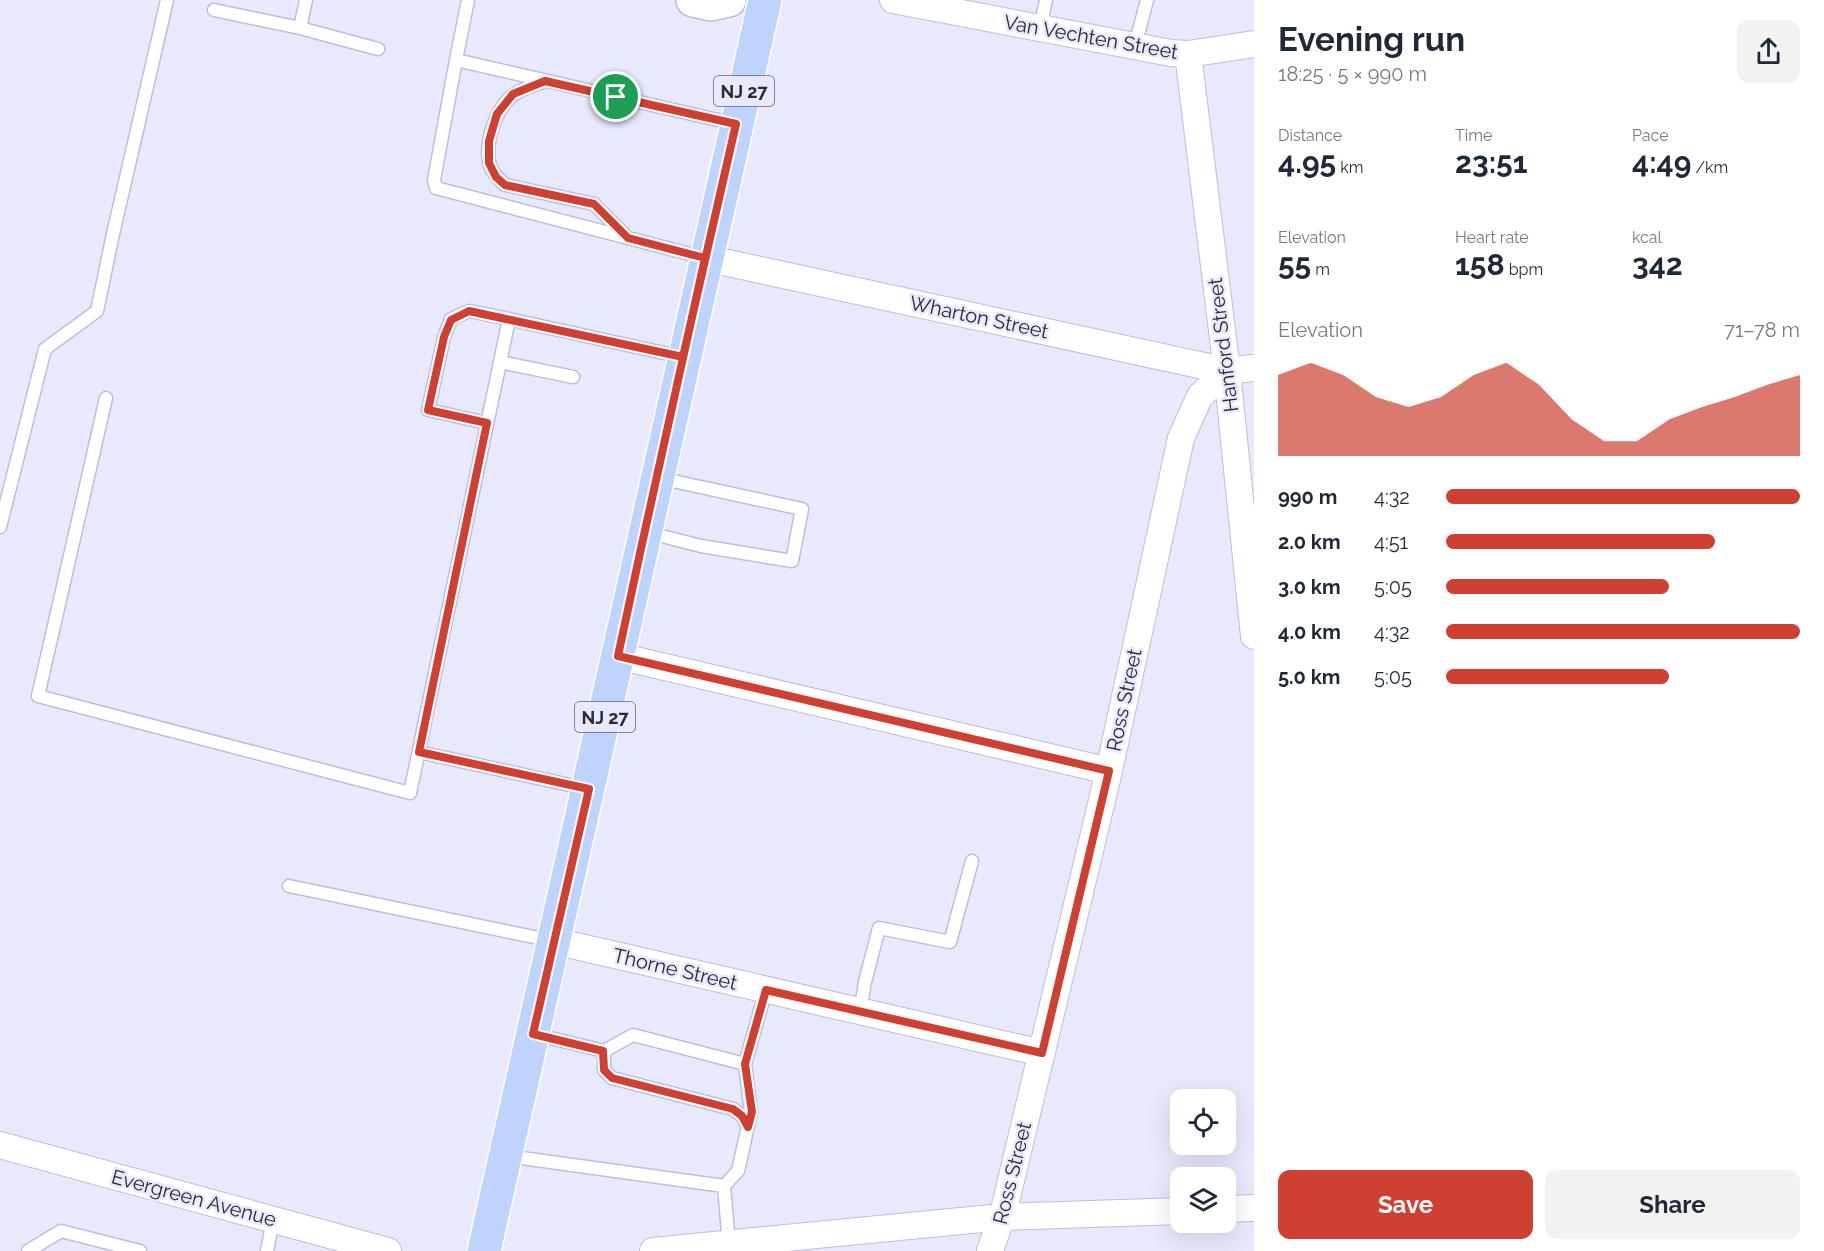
<!DOCTYPE html>
<html lang="en">
<head>
<meta charset="utf-8">
<style>
  body { margin:0; font-family:Raleway,sans-serif; background:#f2f2f3; color:#1f2937; height:100vh; display:flex; flex-direction:column; font-size:22px; white-space:nowrap }
  * { box-sizing:border-box; margin:0 }
  p { font-size:20px; color:#747a83 }
  .icon { flex:none; width:33px; height:33px; fill:none; stroke:currentColor; stroke-width:2; stroke-linecap:round; stroke-linejoin:round }
  .map { position:relative; flex:1; overflow:hidden }
  .side { display:flex; flex-direction:column; background:#fff; width:570px }
  .side>* { flex:none }
  .buttons { position:absolute; left:1170px; top:1089px; display:grid; gap:12px }
  .buttons a { display:grid; place-items:center; width:66px; height:66px; border-radius:12px; background:#fff; box-shadow:0 6px 24px #0002; font-size:30px }
  .pin { position:absolute; display:grid; place-items:center; width:51px; height:51px; color:#fff; margin:-26px; border:3px solid #fff; border-radius:50%; box-shadow:0 2px 6px #0007 }
  .round { display:grid; place-items:center; flex:none; width:63px; height:63px; border-radius:12px; background:#f2f2f3 }
  .headline { display:flex; align-items:center; justify-content:space-between; height:102px; padding:0 24px }
  h1 { font-size:33px; font-weight:700; line-height:45px }
  .stats { display:grid; grid-template-columns:repeat(3,1fr); gap:9px; height:102px; padding:6px 24px }
  .stats div { display:grid; align-content:center }
  .stats b { font-size:30px; font-weight:700 }
  .stats small { font-size:16px; font-weight:400 }
  .stats p { font-size:16px }
  .chart { height:168px; padding:12px 24px }
  .chart p { display:flex; justify-content:space-between }
  .chart svg { width:100%; height:108px; margin-top:6px; fill:#ce4132; opacity:.7 }
  .action { display:flex; gap:12px; margin-top:auto; padding:12px 24px }
  .action a { flex:1; height:69px; border-radius:12px; background:#ce4132; color:#fff; font-size:24px; font-weight:700; line-height:69px; text-align:center }
  .action a+a { background:#f2f2f3; color:#1f2937 }
  ul { padding:0 24px; list-style:none; font-size:20px }
  li { display:grid; grid-template-columns:96px 72px 1fr; align-items:center; height:45px }
  li i { height:15px; border-radius:8px; background:#ce4132 }
  main { display:flex; flex:1; min-height:0 }
  .map>svg:first-child { display:block }
</style>
</head>
<body>
<main>
<div class="map">
<svg width="1254" height="1251" viewBox="0 0 1254 1251">
  <rect width="100%" height="100%" fill="#e8e9fc"/>
  <g fill="none" stroke-linecap="round" stroke-linejoin="round">
    <defs>
      <path id="service" d="M214,10L300,28L378,49
        M300,28L306,0
        M1040,28L1046,0
        M1135,46L1147,0
        M456,60L468,0
        M545,81C535,85 523,88 515,94C497,105 485,141 489,162C491,171 498,179 505,185L594,204L627,237
        M705,258L436,188L434,180L456,60L735,124
        M500,362L573,377
        M106,398L38,696L410,793L509,319L682,357
        M487,423L428,410L444,337L451,319L469,311L509,319
        M0,527L45,349L97,311L113,234L167,0
        M646,532L701,546L792,561L802,509L659,478
        M419,752L588,789
        M289,886L553,941
        M860,1012L865,982L879,928L950,942L972,861
        M534,1034L604,1051L633,1035L745,1064
        M604,1051V1070L612,1078L733,1109L742,1116L748,1127
        M507,1156L724,1186L729,1244
        M724,1186L738,1171L751,1112L745,1064L766,990
        M28,1251L61,1231L140,1251
        M267,1251L273,1220"/>
      <path id="minor" d="M893,0L1171,53L1188,54L1254,44
        M1188,54L1227,371L1254,636
        M705,258L1227,371L1254,368
        M618,656L1109,771
        M554,941L1042,1053
        M0,1145L388,1251
        M1226,1209L1254,1208
        M653,1251L1002,1217L1180,1211
        M990,1251L1004,1210L1109,771L1181,438L1200,396L1227,371"/>
      <path id="secondary" d="M693,0L711,4L729,0"/>
      <path id="primary" d="M484,1251C579,834 668,416 765,0"/>
    </defs>
    <!-- service casing -->
    <use href="#service" stroke="#bdbedd" stroke-width="15"/>
    <!-- minor casing -->
    <use href="#minor" stroke="#bdbedd" stroke-width="28"/>
    <!-- secondary casing -->
    <use href="#secondary" stroke="#bdbedd" stroke-width="36"/>
    <!-- primary casing -->
    <use href="#primary" stroke="#fff" stroke-width="36"/>
    <!-- service -->
    <use href="#service" stroke="#fff" stroke-width="12"/>
    <!-- minor -->
    <use href="#minor" stroke="#fff" stroke-width="26"/>
    <!-- secondary -->
    <use href="#secondary" stroke="#fff" stroke-width="33"/>
    <!-- primary -->
    <use href="#primary" stroke="#bfd4fd" stroke-width="33"/>
  </g>
  <g fill="none" stroke-linecap="round" stroke-linejoin="round">
    <defs>
      <path id="route" d="M616,97L736,124L683,357L469,311L451,320L444,337L428,410L487,423L419,752L589,789L533,1034L603,1051L604,1070L612,1078L733,1109L742,1116L748,1127L752,1112L745,1064L766,990L1042,1053L1109,771L618,656C646,523 676,390 705,258L628,238L594,204L505,185L496,177L489,163V141L497,114L513,94L545,81L616,97"/>
    </defs>
    <!-- route casing -->
    <use href="#route" stroke="#fff" stroke-width="12"/>
    <!-- route -->
    <use href="#route" stroke="#ce4132" stroke-width="8"/>
  </g>
  <g text-anchor="middle" dominant-baseline="central" stroke-width="5" stroke-linejoin="round" paint-order="stroke">
    <!-- shield labels -->
    <g fill="#e8e9fc" stroke="#636371" stroke-width="1.5">
      <rect x="714" y="76" width="60" height="30" rx="4.5"/>
      <rect x="575" y="702" width="60" height="30" rx="4.5"/>
    </g>
    <g font-size="18" font-weight="bold" fill="#2a2a36">
      <text x="744" y="91">NJ 27</text>
      <text x="605" y="717">NJ 27</text>
    </g>
    <!-- street labels -->
    <g font-size="20" fill="#2a2a36" stroke="#e8e9fc">
      <text transform="translate(1091 37) rotate(10)">Van Vechten Street</text>
      <text transform="translate(979 317) rotate(12)">Wharton Street</text>
      <text transform="translate(1223 345) rotate(-97)">Hanford Street</text>
      <text transform="translate(1124 700) rotate(-78)">Ross Street</text>
      <text transform="translate(675 969) rotate(13)">Thorne Street</text>
      <text transform="translate(1012 1173) rotate(-76)">Ross Street</text>
      <text transform="translate(194 1198) rotate(15)">Evergreen Avenue</text>
    </g>
  </g>
</svg>
<div class="buttons">
<a><svg class="icon" aria-label="locate" viewBox="0 0 24 24"><circle cx="12" cy="12" r="6"/><path d="M12 2v4M12 18v4M2 12h4M18 12h4"/></svg></a>
<a><svg class="icon" aria-label="layers" viewBox="0 0 24 24"><path d="M12 4l9 5-9 5-9-5zM3 14l9 5 9-5"/></svg></a>
</div>
<div class="pin" style="left:616px;top:97px;background:#1e9e55"><svg class="icon" aria-label="arrive" viewBox="0 0 24 24"><path d="M6 21V4h12l-3 4 3 4H6"/></svg></div>
</div>
<section class="side">
<div class="headline"><div><h1>Evening run</h1><p>18:25 · 5 × 990 m</p></div><a class="round"><svg class="icon" aria-label="share" viewBox="0 0 24 24"><path d="M12 15V3M7 8l5-5 5 5M5 13v7h14v-7"/></svg></a></div>
<div class="stats">
<div><p>Distance</p><b>4.95<small> km</small></b></div>
<div><p>Time</p><b>23:51</b></div>
<div><p>Pace</p><b>4:49<small> /km</small></b></div>
</div>
<div class="stats">
<div><p>Elevation</p><b>55<small> m</small></b></div>
<div><p>Heart rate</p><b>158<small> bpm</small></b></div>
<div><p>kcal</p><b>342</b></div>
</div>
<div class="chart"><p><span>Elevation</span>71–78 m</p>
<svg viewBox="0 0 160 44" preserveAspectRatio="none"><path d="M0 44V11L10 6L20 11L30 20L40 24L50 20L60 11L70 6L80 15L90 29L100 38L110 38L120 29L130 24L140 20L150 15L160 11V44z"/></svg>
</div>
<ul>
<li><b>990 m</b>4:32<i style="width:100%"></i></li>
<li><b>2.0 km</b>4:51<i style="width:76%"></i></li>
<li><b>3.0 km</b>5:05<i style="width:63%"></i></li>
<li><b>4.0 km</b>4:32<i style="width:100%"></i></li>
<li><b>5.0 km</b>5:05<i style="width:63%"></i></li>
</ul>
<div class="action"><a>Save</a><a>Share</a></div>
</section>
</main>
</body>
</html>
